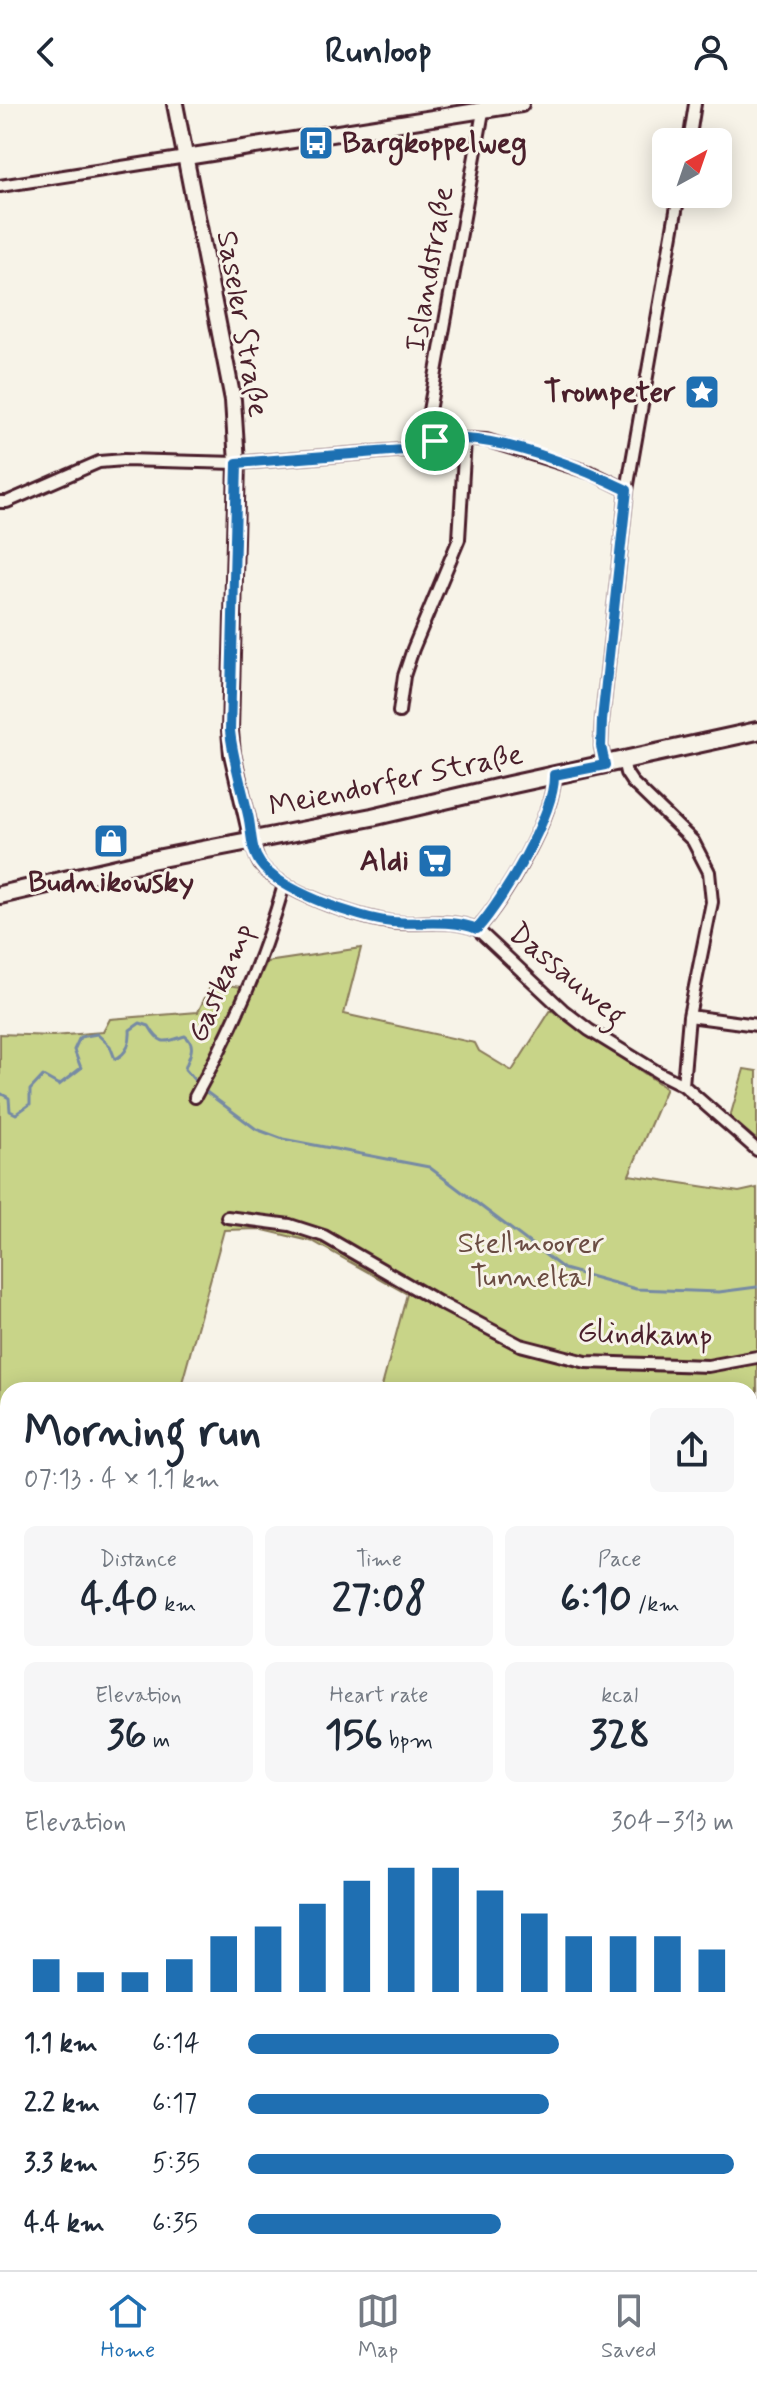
<!DOCTYPE html>
<html lang="en">
<head>
<meta charset="utf-8">
<style>
  body { margin:0; font-family:Mynerve,sans-serif; background:#f6f6f7; color:#1f2937; height:100vh; display:flex; flex-direction:column; font-size:30px; white-space:nowrap }
  * { box-sizing:border-box; margin:0 }
  p { font-size:26px; color:#747a83 }
  .icon { flex:none; width:44px; height:44px; fill:none; stroke:currentColor; stroke-width:2; stroke-linecap:round; stroke-linejoin:round }
  .map { position:relative; flex:1; overflow:hidden }
  .panel { position:absolute; left:0px; top:1278px; width:758px; height:888px; display:flex; flex-direction:column; background:#fff; border-radius:24px 24px 0 0; box-shadow:0 4px 20px #0003 }
  .panel>* { flex:none }
  .needle { width:52px; rotate:40deg }
  .fabs { position:absolute; left:652px; top:24px; display:grid; gap:16px }
  .fabs a { display:grid; place-items:center; width:80px; height:80px; border-radius:12px; background:#fff; box-shadow:0 4px 20px #0003; font-size:40px }
  .pin { position:absolute; display:grid; place-items:center; width:68px; height:68px; color:#fff; margin:-34px; border:4px solid #fff; border-radius:50%; box-shadow:0 2px 8px #0007 }
  .round { display:grid; place-items:center; flex:none; width:84px; height:84px; border-radius:12px; background:#f6f6f7 }
  .head { display:flex; align-items:center; justify-content:space-between; height:136px; padding:0 24px }
  h1 { font-size:44px; font-weight:700; line-height:60px }
  .stats { display:grid; grid-template-columns:repeat(3,1fr); gap:12px; height:136px; padding:8px 24px }
  .stats div { display:grid; align-content:center; border-radius:12px; background:#f6f6f7; text-align:center }
  .stats b { font-size:40px; font-weight:700 }
  .stats small { font-size:22px; font-weight:400 }
  .stats p { font-size:22px }
  .chart { height:224px; padding:16px 24px }
  .chart p { display:flex; justify-content:space-between }
  .chart svg { width:100%; height:144px; margin-top:8px; stroke:#1f6fb2; stroke-width:6 }
  ul { padding:0 24px; list-style:none; font-size:26px }
  li { display:grid; grid-template-columns:128px 96px 1fr; align-items:center; height:60px }
  li i { height:20px; border-radius:10px; background:#1f6fb2 }
  header { display:flex; justify-content:space-between; align-items:center; height:104px; padding:0 24px; background:#fff; font-size:36px; font-weight:700 }
  .menu { display:flex; justify-content:space-around; align-items:center; height:112px; border-top:2px solid #e0e1e3; background:#fff; font-size:22px; color:#747a83 }
  .menu a { display:grid; justify-items:center; gap:4px }
  .menu .current { color:#1f6fb2 }
  .map>svg:first-child { display:block }
</style>
</head>
<body>
<header><svg class="icon" aria-label="back" viewBox="0 0 24 24"><path d="M15 5l-7 7 7 7"/></svg>Runloop<svg class="icon" aria-label="person" viewBox="0 0 24 24"><circle cx="12" cy="8" r="4"/><path d="M4 21q1-7 8-7t8 7"/></svg></header>
<div class="map">
<svg width="757" height="2166" viewBox="0 0 757 2166">
  <rect width="100%" height="100%" fill="#f7f3e8"/>
  <filter id="ink" filterUnits="userSpaceOnUse"><feTurbulence type="fractalNoise" baseFrequency=".0125" numOctaves="2"/><feDisplacementMap in="SourceGraphic" scale="16" xChannelSelector="R" yChannelSelector="G"/><feConvolveMatrix kernelMatrix="1 2 1 2 8 2 1 2 1" color-interpolation-filters="sRGB"/></filter>
  <g filter="url(#ink)">
    <!-- green -->
    <path fill="#c8d488" stroke="#897a5a" stroke-width="2" d="M361,844L344,910L475,939L479,947L512,967L551,906L666,984L629,1071L739,1088L757,1084V2166H682L671,2158H750V1286H381L407,1190L314,1138L259,1125L224,1126L180,1286H8V1956L0,1947V930L53,932L103,928L110,915L198,908L212,879L242,883L200,979L209,980L267,858Z
      M744,965L757,967V1036L730,1013Z
      M591,2158H663L674,2166H588Z"/>
    <g fill="none" stroke-linecap="round" stroke-linejoin="round">
      <!-- stream -->
      <path stroke="#768aa4" stroke-width="3" d="M205,987L256,1025L283,1035L429,1063L564,1165L636,1185L719,1188L757,1183
        M0,989L9,994L10,1007L16,1010L30,1000V986L43,972L59,981L81,964L74,946L80,933L97,930L110,942L115,955C127,950 131,938 130,926L140,919L149,922C161,943 166,938 185,932C198,942 188,953 185,965L197,979
        M0,1572L8,1565
        M750,1809L757,1811"/>
      <defs>
        <path id="minor" d="M689,38L695,0
          M0,82L186,53
          M435,337L427,318L484,2
          M0,398H7L99,358L124,356L237,359L403,346L435,337L465,335L486,336L592,369L627,386
          M399,608L404,572L413,545L459,435L465,335
          M623,656L626,669L632,678L693,737L709,768L712,798L689,912L683,981
          M605,661L601,642L602,616L627,386L679,90
          M252,736C254,745 255,752 260,760C280,787 356,813 390,818C421,822 446,813 477,825L563,906L589,926L659,969L683,981L757,1046
          M477,825C504,796 555,710 554,671
          M689,912L757,921
          M195,993C232,926 263,856 284,781
          M227,1113L290,1121L324,1132L440,1199L520,1241L586,1258L708,1262L757,1253
          M0,2159L6,2166
          M120,2166C152,2157 182,2156 213,2166"/>
        <path id="tertiary" d="M175,0L233,296L237,359L230,627L232,650L252,736
          M186,53L521,0"/>
        <path id="secondary" d="M0,1975L8,1985
          M94,2158L96,2166"/>
        <path id="primary" d="M0,791L151,756L372,713L509,681L757,627"/>
      </defs>
      <!-- minor casing -->
      <use href="#minor" stroke="#4a1f2b" stroke-width="16"/>
      <!-- tertiary casing -->
      <use href="#tertiary" stroke="#4a1f2b" stroke-width="20"/>
      <!-- secondary casing -->
      <use href="#secondary" stroke="#4a1f2b" stroke-width="20"/>
      <!-- primary casing -->
      <use href="#primary" stroke="#4a1f2b" stroke-width="22"/>
      <!-- minor -->
      <use href="#minor" stroke="#f7f3e8" stroke-width="10"/>
      <!-- tertiary -->
      <use href="#tertiary" stroke="#f7f3e8" stroke-width="14"/>
      <!-- secondary -->
      <use href="#secondary" stroke="#f7f3e8" stroke-width="14"/>
      <!-- primary -->
      <use href="#primary" stroke="#f7f3e8" stroke-width="16"/>
      <defs>
        <path id="rail" d="M750,1297L757,1295
          M0,1523L8,1521"/>
      </defs>
      <!-- rail casing -->
      <use href="#rail" stroke="#4a1f2b" stroke-width="6"/>
      <!-- rail -->
      <use href="#rail" stroke="#f7f3e8" stroke-width="3" stroke-dasharray="9" stroke-linecap="butt"/>
    </g>
  </g>
  <g fill="none" stroke-linecap="round" stroke-linejoin="round" filter="url(#ink)">
    <defs>
      <path id="route" d="M465,335C512,337 584,365 627,386L602,616L601,642L605,661L554,671C555,710 503,796 477,825C449,814 421,821 392,818C359,815 278,786 260,759C250,745 252,727 248,711C242,683 233,656 230,627L237,359L403,346L435,337Z"/>
    </defs>
    <!-- route casing -->
    <use href="#route" stroke="#fff" stroke-width="16"/>
    <!-- route -->
    <use href="#route" stroke="#1f6fb2" stroke-width="10"/>
  </g>
  <!-- icons -->
  <defs>
    <symbol id="bus-square" viewBox="-11 -11 22 22"><rect x="-9" y="-9" width="18" height="18" rx="4" fill="#1f6fb2" stroke="#f7f3e8"/><path d="M-5-6H5V4H4V6H2V4H-2V6H-4V4H-5ZM-3.5-4V0h7V-4ZM-3.5 1.2v1.5H-2V1.2ZM2 1.2v1.5H3.5V1.2Z" fill="#fff"/></symbol>
    <symbol id="sight-square" viewBox="-11 -11 22 22"><rect x="-9" y="-9" width="18" height="18" rx="4" fill="#1f6fb2" stroke="#f7f3e8"/><path d="M0-6L1.8-2.2L6-1.7L2.9 1.2L3.7 5.4L0 3.3L-3.7 5.4L-2.9 1.2L-6-1.7L-1.8-2.2Z" fill="#fff"/></symbol>
    <symbol id="shop-square" viewBox="-11 -11 22 22"><rect x="-9" y="-9" width="18" height="18" rx="4" fill="#1f6fb2" stroke="#f7f3e8"/><path d="M-5-2.5h2.3a2.7 3.5 0 0 1 5.4 0H5L5.5 6h-11ZM-1.5-2.5h3a1.5 2.3 0 0 0-3 0Z" fill="#fff"/></symbol>
    <symbol id="supermarket-square" viewBox="-11 -11 22 22"><rect x="-9" y="-9" width="18" height="18" rx="4" fill="#1f6fb2" stroke="#f7f3e8"/><path d="M-6-5.5h2.5l.6 2H6L4.5 2H-2.5L-4.4-4H-6ZM-1.5 3.2a1.3 1.3 0 1 0 .1 0ZM3 3.2a1.3 1.3 0 1 0 .1 0Z" fill="#fff"/></symbol>
  </defs>
  <g fill-rule="evenodd">
    <use href="#bus-square" x="296" y="19" width="40" height="40"/>
    <use href="#sight-square" x="682" y="268" width="40" height="40"/>
    <use href="#shop-square" x="91" y="717" width="40" height="40"/>
    <use href="#supermarket-square" x="415" y="737" width="40" height="40"/>
  </g>
  <g text-anchor="middle" dominant-baseline="central" stroke-width="6" stroke-linejoin="round" paint-order="stroke">
    <!-- poi labels -->
    <g font-size="30" font-weight="bold" fill="#4a1f2b" stroke="#f7f3e8" text-anchor="end">
      <text x="342" y="39" text-anchor="start">Bargkoppelweg</text>
      <text x="676" y="288">Trompeter</text>
      <text x="409" y="757">Aldi</text>
      <text x="111" y="778" text-anchor="middle">Budnikowsky</text>
    </g>
    <!-- street labels -->
    <g font-size="30" fill="#4a1f2b" stroke="#f7f3e8">
      <text transform="translate(430 165) rotate(-80)">Islandstraße</text>
      <text transform="translate(242 220) rotate(80)">Saseler Straße</text>
      <text transform="translate(396 677) rotate(-12)">Meiendorfer Straße</text>
      <text transform="translate(567 871) rotate(40)">Dassauweg</text>
      <text transform="translate(221 879) rotate(-67)">Gastkamp</text>
      <text transform="translate(645 1231) rotate(2)">Glindkamp</text>
    </g>
    <!-- park labels -->
    <g font-size="30" fill="#6a4c42" stroke="#f7f3e8">
      <text x="531" y="1139">Stellmoorer<tspan x="531" dy="34">Tunneltal</tspan></text>
    </g>
  </g>
</svg>
<div class="fabs">
<a><svg class="needle" viewBox="-14 -14 28 28"><path d="M0-13l5 13h-10z" fill="#e53935"/><path d="M0 13l5-13h-10z" fill="#747a83"/></svg></a>
</div>
<div class="pin" style="left:435px;top:337px;background:#1e9e55"><svg class="icon" aria-label="arrive" viewBox="0 0 24 24"><path d="M6 21V4h12l-3 4 3 4H6"/></svg></div>
<section class="panel">
<div class="head"><div><h1>Morning run</h1><p>07:13 · 4 × 1.1 km</p></div><a class="round"><svg class="icon" aria-label="share" viewBox="0 0 24 24"><path d="M12 15V3M7 8l5-5 5 5M5 13v7h14v-7"/></svg></a></div>
<div class="stats">
<div><p>Distance</p><b>4.40<small> km</small></b></div>
<div><p>Time</p><b>27:08</b></div>
<div><p>Pace</p><b>6:10<small> /km</small></b></div>
</div>
<div class="stats">
<div><p>Elevation</p><b>36<small> m</small></b></div>
<div><p>Heart rate</p><b>156<small> bpm</small></b></div>
<div><p>kcal</p><b>328</b></div>
</div>
<div class="chart"><p><span>Elevation</span>304–313 m</p>
<svg viewBox="0 0 160 44" preserveAspectRatio="none"><path d="M5 44V34M15 44V38M25 44V38M35 44V34M45 44V27M55 44V24M65 44V17M75 44V10M85 44V6M95 44V6M105 44V13M115 44V20M125 44V27M135 44V27M145 44V27M155 44V31"/></svg>
</div>
<ul>
<li><b>1.1 km</b>6:14<i style="width:64%"></i></li>
<li><b>2.2 km</b>6:17<i style="width:62%"></i></li>
<li><b>3.3 km</b>5:35<i style="width:100%"></i></li>
<li><b>4.4 km</b>6:35<i style="width:52%"></i></li>
</ul>
</section>
</div>
<nav class="menu">
<a class="current"><svg class="icon" aria-label="home" viewBox="0 0 24 24"><path d="M3 11l9-7 9 7M6 9v11h12V9"/></svg>Home</a>
<a><svg class="icon" aria-label="map" viewBox="0 0 24 24"><path d="M3 6l6-2 6 2 6-2v14l-6 2-6-2-6 2zM9 4v14M15 6v14"/></svg>Map</a>
<a><svg class="icon" aria-label="saved" viewBox="0 0 24 24"><path d="M7 4h10v16l-5-4-5 4z"/></svg>Saved</a>
</nav>
</body>
</html>
